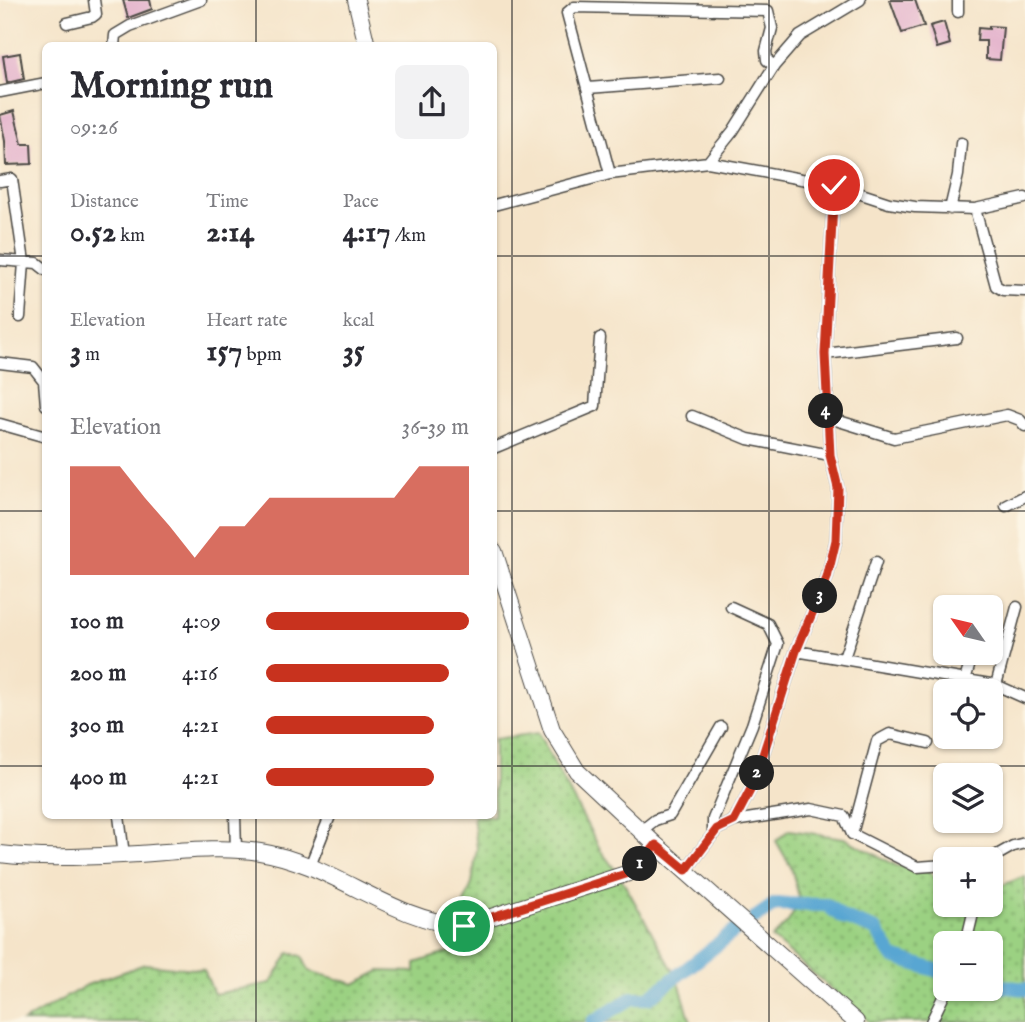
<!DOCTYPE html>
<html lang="en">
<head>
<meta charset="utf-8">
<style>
  body { margin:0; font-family:"IM FELL English",serif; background:#f2f2f3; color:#2b2b33; height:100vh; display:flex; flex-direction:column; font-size:26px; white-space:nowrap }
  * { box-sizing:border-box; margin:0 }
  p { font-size:23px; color:#7c7c81 }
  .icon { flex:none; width:38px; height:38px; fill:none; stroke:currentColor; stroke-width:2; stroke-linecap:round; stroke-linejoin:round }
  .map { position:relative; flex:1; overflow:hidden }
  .drawer { position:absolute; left:42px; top:42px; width:455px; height:777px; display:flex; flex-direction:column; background:#fff; border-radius:10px; box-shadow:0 2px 5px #0004 }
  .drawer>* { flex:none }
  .needle { width:46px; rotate:304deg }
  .buttons { position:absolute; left:933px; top:595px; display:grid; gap:14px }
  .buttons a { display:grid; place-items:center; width:70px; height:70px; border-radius:10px; background:#fff; box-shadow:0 2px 5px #0004; font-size:35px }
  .pin { position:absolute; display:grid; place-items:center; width:60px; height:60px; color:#fff; margin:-30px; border:4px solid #fff; border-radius:50%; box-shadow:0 2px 7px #0007 }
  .km { position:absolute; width:35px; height:35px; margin:-18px; border-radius:50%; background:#222; color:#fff; font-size:19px; line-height:35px; text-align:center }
  .round { display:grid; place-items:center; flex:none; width:74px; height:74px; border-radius:10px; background:#f2f2f3 }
  .overview { display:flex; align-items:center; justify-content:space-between; height:119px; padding:0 28px }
  h1 { font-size:38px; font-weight:800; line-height:52px }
  .stats { display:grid; grid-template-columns:repeat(3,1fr); gap:10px; height:119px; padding:7px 28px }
  .stats div { display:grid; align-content:center }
  .stats b { font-size:30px; font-weight:800 }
  .stats small { font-size:19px; font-weight:400 }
  .stats p { font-size:19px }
  .chart { height:196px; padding:14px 28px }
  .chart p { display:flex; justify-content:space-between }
  .chart svg { width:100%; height:126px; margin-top:7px; fill:#c8321e; opacity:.7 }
  ul { padding:0 28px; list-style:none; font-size:23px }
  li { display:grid; grid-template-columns:112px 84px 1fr; align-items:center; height:52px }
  li i { height:18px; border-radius:9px; background:#c8321e }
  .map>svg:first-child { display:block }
</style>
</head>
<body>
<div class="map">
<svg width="1025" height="1022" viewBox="0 0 1025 1022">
  <defs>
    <pattern id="grass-dots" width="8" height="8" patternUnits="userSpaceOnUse" patternTransform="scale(1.75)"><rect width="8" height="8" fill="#9bd182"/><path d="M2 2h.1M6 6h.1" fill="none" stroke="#7faa6b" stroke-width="1.8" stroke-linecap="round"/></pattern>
  </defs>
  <rect width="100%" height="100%" fill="#fcf5e5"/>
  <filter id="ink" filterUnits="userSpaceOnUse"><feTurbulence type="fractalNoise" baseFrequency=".0143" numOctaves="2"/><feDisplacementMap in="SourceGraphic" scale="14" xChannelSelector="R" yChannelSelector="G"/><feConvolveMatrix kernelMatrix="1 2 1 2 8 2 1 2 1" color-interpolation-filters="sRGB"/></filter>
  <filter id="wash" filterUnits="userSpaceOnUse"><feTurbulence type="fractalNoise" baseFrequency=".00686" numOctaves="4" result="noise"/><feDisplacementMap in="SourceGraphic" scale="28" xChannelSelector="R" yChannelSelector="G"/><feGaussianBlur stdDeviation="1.57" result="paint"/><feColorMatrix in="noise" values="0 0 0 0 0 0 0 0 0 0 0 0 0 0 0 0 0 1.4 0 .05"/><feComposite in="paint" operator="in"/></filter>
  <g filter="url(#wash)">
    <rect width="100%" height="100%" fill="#f5e4c9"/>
    <!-- grass -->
    <path fill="url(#grass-dots)" stroke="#637e56" stroke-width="2" fill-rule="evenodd" d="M538,733L601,851L620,876L678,979L691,1022H23L87,985L145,964L204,970L214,994L271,983L289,953L302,956L309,971L355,984L380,971L415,972V963L456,950L454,927L472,884L477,848L473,816H494V739Z
      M789,830L844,838L897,866L925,867L940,884L945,883V905H990L991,890L1025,876V1022H870L772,938L788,922L800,901L791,867L776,841ZM945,943H990V989H945Z"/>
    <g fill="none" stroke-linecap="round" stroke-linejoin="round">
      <!-- canal -->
      <path stroke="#58a6d2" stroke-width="14" d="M755,918L775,904L827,905L842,917L876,930L893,957L945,973
        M990,985L1025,989
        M593,1022L632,998H649L736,930"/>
    </g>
    <g id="blocks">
      <!-- building -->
      <path fill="#e2adca" d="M123,0H150L152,9L128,18Z
        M890,0H915L924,26L902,33Z
        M944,22L950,44L937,48L930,26Z
        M989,26L1003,27L1000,60L986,59V41H977L978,28L989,29Z
        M20,53L24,79L7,83L3,56Z
        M14,111L22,144H31L32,164L6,165L5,141L0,115Z"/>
    </g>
  </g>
  <g filter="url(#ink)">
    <use href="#blocks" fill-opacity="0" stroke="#494743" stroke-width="2"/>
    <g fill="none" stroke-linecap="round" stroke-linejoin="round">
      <defs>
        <path id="street" d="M958,12V0
          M67,23L92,17L96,14L94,0
          M114,46L115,35L130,26L201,0
          M588,88L720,78
          M0,92L46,83
          M708,162L733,131L774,66L800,36L860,0
          M610,174L567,13L574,7L768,11L772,28L766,51L767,60L774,66
          M0,181L12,179L24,262L20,317
          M494,205L610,174L708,162L834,185L889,203L915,207L975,209L1025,198
          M950,209L958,175L961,143
          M975,209L996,286L1003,290L1025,291
          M0,260L37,263L46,270
          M825,354L957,338
          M0,363L33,367L44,381L46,405
          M692,416L748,439L830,455
          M826,417L894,438L1007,415L1020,420L1025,426
          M0,424L46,437
          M494,448L595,406L600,338
          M1006,506L1025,496
          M987,607L988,603
          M796,651L996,685L1025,698
          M844,658L876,562
          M965,680L973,653
          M996,685L1017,607
          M119,816L124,855
          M235,816L236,850
          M734,821L754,783L796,651L827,578L836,540L838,488L830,455L825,354L834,185
          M641,831L655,820L670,815L721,727
          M852,834L877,741L890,734L928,743
          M713,835V819L752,725L778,644L768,624L731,607
          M990,859L1013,846L1025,843
          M310,866L330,816
          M686,870L717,829L734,821L811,809L844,816L852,834L917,867L945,865
          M966,943L975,905
          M931,1022L947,989"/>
        <path id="secondary" d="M356,0L367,46
          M494,551L552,730L577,771L656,845L856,1022
          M0,854C40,859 82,857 122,855C168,853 214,845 260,852C332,863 392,921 463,926L635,871L656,845"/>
      </defs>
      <!-- street casing -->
      <use href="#street" stroke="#494743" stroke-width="13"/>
      <!-- secondary casing -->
      <use href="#secondary" stroke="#494743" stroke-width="18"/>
      <!-- street -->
      <use href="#street" stroke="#fff" stroke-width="10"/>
      <!-- secondary -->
      <use href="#secondary" stroke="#fff" stroke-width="16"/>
    </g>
  </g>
  <g fill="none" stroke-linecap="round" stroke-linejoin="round" filter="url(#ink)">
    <defs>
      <path id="route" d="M464,926L635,871L656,845L686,870L717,829L734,821L754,783L796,651L827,578L836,540L838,488L830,455L825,354L834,185"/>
    </defs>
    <!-- route casing -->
    <use href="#route" stroke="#fff" stroke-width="14"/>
    <!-- route -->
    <use href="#route" stroke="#c8321e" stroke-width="9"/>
  </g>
  <!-- grid -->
  <path fill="none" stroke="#2b2b2b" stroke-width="2" stroke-opacity="0.55" d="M256,0V46M512,0V1022M769,0V1022M0,256H46M494,256H1025M0,511H46M494,511H1025M0,766H46M494,766H1025M256,816V1022"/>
</svg>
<div class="buttons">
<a><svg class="needle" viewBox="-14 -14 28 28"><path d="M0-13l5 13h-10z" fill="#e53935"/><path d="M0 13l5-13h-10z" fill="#7c7c81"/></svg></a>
<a><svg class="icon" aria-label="locate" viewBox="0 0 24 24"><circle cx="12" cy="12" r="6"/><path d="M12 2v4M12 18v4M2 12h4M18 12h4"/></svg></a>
<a><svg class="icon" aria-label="layers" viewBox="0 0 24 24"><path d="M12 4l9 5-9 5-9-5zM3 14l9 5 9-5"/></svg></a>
<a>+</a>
<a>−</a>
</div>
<div class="pin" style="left:464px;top:926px;background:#1e9e55"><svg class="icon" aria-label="arrive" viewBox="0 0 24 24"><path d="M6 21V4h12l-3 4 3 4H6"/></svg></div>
<div class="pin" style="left:834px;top:185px;background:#d93025"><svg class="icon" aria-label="check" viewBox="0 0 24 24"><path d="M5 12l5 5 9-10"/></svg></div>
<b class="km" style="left:640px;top:864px">1</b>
<b class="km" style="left:757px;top:773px">2</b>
<b class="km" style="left:820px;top:596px">3</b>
<b class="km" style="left:826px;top:411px">4</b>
<section class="drawer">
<div class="overview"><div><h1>Morning run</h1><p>09:26</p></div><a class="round"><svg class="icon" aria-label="share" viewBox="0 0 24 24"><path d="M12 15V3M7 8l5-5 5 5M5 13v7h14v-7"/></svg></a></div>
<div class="stats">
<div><p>Distance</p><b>0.52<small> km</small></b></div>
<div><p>Time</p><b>2:14</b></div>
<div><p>Pace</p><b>4:17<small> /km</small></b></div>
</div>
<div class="stats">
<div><p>Elevation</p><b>3<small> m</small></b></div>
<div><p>Heart rate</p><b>157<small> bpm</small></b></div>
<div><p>kcal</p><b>35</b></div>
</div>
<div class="chart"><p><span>Elevation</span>36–39 m</p>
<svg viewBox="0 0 160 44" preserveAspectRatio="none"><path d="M0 44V6L10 6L20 6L30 17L40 27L50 38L60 27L70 27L80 17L90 17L100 17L110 17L120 17L130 17L140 6L150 6L160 6V44z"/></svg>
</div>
<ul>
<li><b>100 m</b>4:09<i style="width:100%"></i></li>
<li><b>200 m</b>4:16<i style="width:90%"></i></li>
<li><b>300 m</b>4:21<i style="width:83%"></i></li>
<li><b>400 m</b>4:21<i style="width:83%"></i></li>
</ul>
</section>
</div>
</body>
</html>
